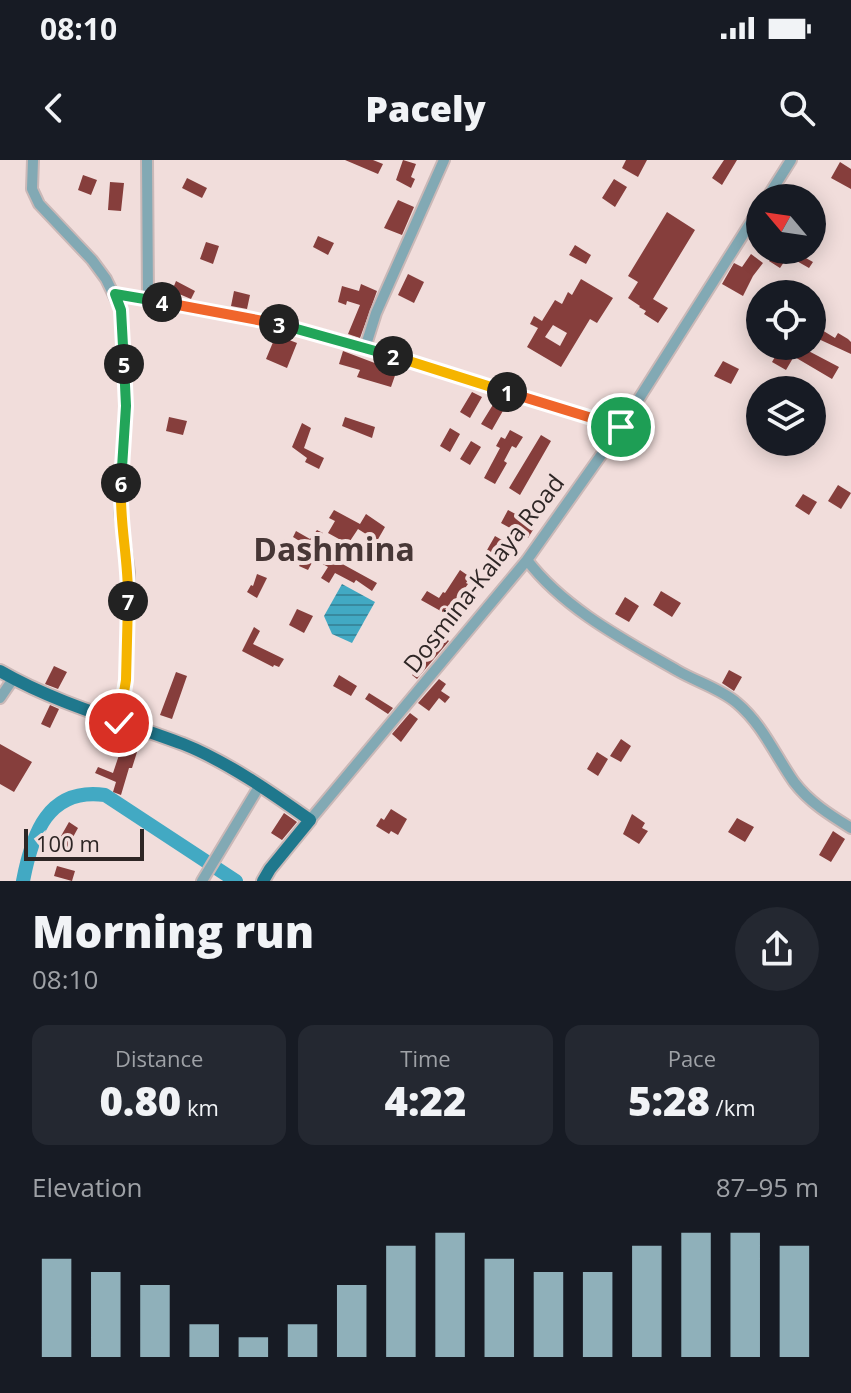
<!DOCTYPE html>
<html lang="en">
<head>
<meta charset="utf-8">
<style>
  body { margin:0; font-family:"Open Sans",sans-serif; background:#242831; color:#f1f3f6; height:100vh; display:flex; flex-direction:column; font-size:30px; white-space:nowrap }
  * { box-sizing:border-box; margin:0 }
  p { font-size:26px; color:#9ea1a6 }
  .icon { flex:none; width:44px; height:44px; fill:none; stroke:currentColor; stroke-width:2; stroke-linecap:round; stroke-linejoin:round }
  .map { position:relative; height:721px; overflow:hidden }
  .details { display:flex; flex-direction:column; background:#171b24; flex:1 }
  .details>* { flex:none }
  .needle { width:52px; rotate:299deg }
  .tools { position:absolute; left:746px; top:24px; display:grid; gap:16px }
  .tools a { display:grid; place-items:center; width:80px; height:80px; border-radius:50%; background:#171b24; box-shadow:0 4px 20px #0003; font-size:40px }
  .scale { position:absolute; left:24px; bottom:20px; width:120px; box-sizing:border-box; padding-left:8px; border:4px solid #2e2625; border-top:0; font-size:22px; line-height:28px; white-space:nowrap; color:#2e2625; -webkit-text-stroke:6px #f1dddb; paint-order:stroke }
  .pin { position:absolute; display:grid; place-items:center; width:68px; height:68px; color:#fff; margin:-34px; border:4px solid #fff; border-radius:50%; box-shadow:0 2px 8px #0007 }
  .km { position:absolute; width:40px; height:40px; margin:-20px; border-radius:50%; background:#222; color:#fff; font-size:22px; line-height:40px; text-align:center }
  .round { display:grid; place-items:center; flex:none; width:84px; height:84px; border-radius:42px; background:#242831 }
  .overview { display:flex; align-items:center; justify-content:space-between; height:136px; padding:0 32px }
  h1 { font-size:44px; font-weight:800; line-height:60px }
  .metrics { display:grid; grid-template-columns:repeat(3,1fr); gap:12px; height:136px; padding:8px 32px }
  .metrics div { display:grid; align-content:center; border-radius:16px; background:#242831; text-align:center }
  .metrics b { font-size:40px; font-weight:800 }
  .metrics small { font-size:22px; font-weight:400 }
  .metrics p { font-size:22px }
  .chart { height:224px; padding:16px 32px }
  .chart p { display:flex; justify-content:space-between }
  .chart svg { width:100%; height:144px; margin-top:8px; stroke:#8fb0ba; stroke-width:6 }
  .status { display:flex; justify-content:space-between; align-items:center; height:56px; padding:0 40px; background:#171b24; direction:ltr }
  .status svg { height:22px; fill:currentColor }
  header { display:flex; justify-content:space-between; align-items:center; height:104px; padding:0 32px; background:#171b24; font-size:36px; font-weight:800 }
  .map>svg:first-child { display:block }
</style>
</head>
<body>
<div class="status"><b>08:10</b><svg viewBox="0 0 49 12"><path d="M0 12V9h3v3zM5 12V6h3v6zM10 12V3h3v9zM15 12V0h3v12zM26 1h20v11H26zM47 4h2v5h-2z"/></svg></div>
<header><svg class="icon" aria-label="back" viewBox="0 0 24 24"><path d="M15 5l-7 7 7 7"/></svg>Pacely<svg class="icon" aria-label="search" viewBox="0 0 24 24"><circle cx="10" cy="10" r="6"/><path d="M15 15l6 6"/></svg></header>
<div class="map">
<svg width="851" height="721" viewBox="0 0 851 721">
  <defs>
    <pattern id="water-rules" width="6" height="5" patternUnits="userSpaceOnUse" patternTransform="scale(2)"><rect width="6" height="5" fill="#42a9c3"/><path d="M0 2.5h6" fill="none" stroke="#38899e"/></pattern>
  </defs>
  <rect width="100%" height="100%" fill="#f1dddb"/>
  <!-- water -->
  <path fill="url(#water-rules)" d="M342,424L375,442L352,483L332,474L324,456Z"/>
  <g fill="none" stroke-linecap="round" stroke-linejoin="round">
    <!-- river -->
    <path stroke="#42a9c3" stroke-width="14" d="M23,721C32,674 48,627 105,635L236,721"/>
  </g>
  <!-- building -->
  <path fill="#863e3c" fill-rule="evenodd" d="M345,0H373L383,4L378,14Z
    M403,0L416,4L411,17L415,19L411,28L396,20Z
    M626,0H647L638,17L622,8Z
    M724,0H737L722,25L712,18Z
    M840,2L851,9V29L831,18Z
    M83,15L97,20L91,35L78,30Z
    M187,18L207,28L202,38L182,28Z
    M614,19L627,27L615,47L602,38Z
    M110,22L124,23L121,51L108,50Z
    M398,40L414,47L402,75L384,68Z
    M667,52L695,70L653,139L668,148L658,163L644,154L646,151L639,147L640,146L628,138L638,122L628,116Z
    M318,76L334,83L328,95L313,87Z
    M206,82L219,86L213,104L200,99Z
    M575,85L591,95L586,104L569,95Z
    M778,90H802L806,93L804,97L813,102L809,108L788,96L780,108L769,101Z
    M751,94L763,103L753,116L743,136L722,124L734,103L742,107Z
    M408,114L424,122L414,143L398,135Z
    M581,119L613,138L597,163L590,159L561,207L527,187L538,168L530,164L534,156L542,161L555,140L562,144L568,132L572,135ZM553,165L567,173L560,186L545,177Z
    M176,121L195,131L191,139L172,131Z
    M361,124L377,131L360,178L348,174L360,145L347,141L346,145L338,142L342,126L359,131Z
    M234,131L250,135L247,149L231,146Z
    M817,167L835,178L838,173L848,179L851,182V194L812,176Z
    M276,175L297,183L287,208L266,199Z
    M799,186L839,207L832,219L793,196Z
    M779,190L793,198L786,210L772,202Z
    M343,191L380,205L381,201L398,207L391,227L357,217L360,210L339,204Z
    M723,201L739,209L731,224L714,216Z
    M472,232L482,237L470,258L460,252Z
    M494,243L504,249L492,270L481,264Z
    M169,257L187,261L183,275L166,271Z
    M345,257L375,267L372,278L342,266Z
    M302,263L311,268L304,288L324,298L319,309L305,302L307,298L292,287Z
    M450,268L460,274L450,292L440,286Z
    M510,270L523,277L516,288L512,286L504,301L507,303L495,324L484,318L500,288L496,286L501,277L505,279Z
    M541,275L551,281L520,335L509,328Z
    M471,281L481,287L470,305L460,299Z
    M838,325L851,333L841,349L828,341Z
    M803,334L817,342L809,355L795,346Z
    M334,350L360,364L366,354L385,367L377,381L358,369L348,384L328,373L335,361L329,358Z
    M508,350L536,365L528,378L501,363Z
    M317,370L323,373L312,392L324,398L326,395L377,423L372,431L356,420L354,423L335,413L329,423L321,418L328,407L314,399L308,410L299,406L305,395L298,391L301,386L304,388L306,385L293,377L296,371L310,379Z
    M495,376L507,383L496,401L490,397L492,393L487,390Z
    M460,410L470,417L466,423L468,424L446,454L421,440L427,431L439,438L443,432L445,433Z
    M257,414L267,418L257,438L247,432L251,425L253,426Z
    M661,431L681,443L672,457L653,445Z
    M625,437L639,446L629,462L615,454Z
    M297,449L313,456L304,473L289,465Z
    M254,467L260,471L253,484L284,499L279,507L274,505L273,507L242,491Z
    M442,476L449,481L417,519L412,515L422,502L424,503Z
    M54,506L67,512L58,529L45,524Z
    M729,510L742,517L734,531L722,523Z
    M176,512L187,516L172,559L160,555Z
    M339,515L357,526L351,536L333,526Z
    M439,519L446,524L441,531L450,537L445,543L439,538L429,551L418,543Z
    M369,533L393,548L388,554L365,539Z
    M50,545L59,549L50,568L41,564Z
    M410,553L418,559L401,582L392,574Z
    M621,579L631,586L621,602L610,596Z
    M123,583L137,592L132,608H129L121,635L113,632L116,622L95,613L98,607L113,613Z
    M0,584L32,602L14,632L0,624Z
    M597,592L608,599L598,616L587,609Z
    M391,649L407,659L398,675L391,671L389,674L376,666L381,658L384,660Z
    M284,653L297,662L282,680L271,673Z
    M632,654L645,663L642,668L648,671L639,684L623,674Z
    M737,658L754,667L745,682L728,672Z
    M69,662L78,668L67,688L57,683Z
    M833,671L845,679L831,702L819,695Z
    M57,706L75,711L72,721L54,716Z"/>
  <g fill="none" stroke-linecap="round" stroke-linejoin="round">
    <defs>
      <path id="minor" d="M33,0L32,29L39,44L92,100L106,119L121,150L126,246L120,352L129,412L126,520L119,563
        M147,0L148,140
        M767,38L791,0
        M115,134L272,162L368,188L621,267
        M365,188L376,153L444,0
        M527,400C564,449 626,481 678,511C697,522 721,529 737,543C763,565 775,595 794,622C809,642 830,655 851,668
        M0,538L13,519
        M310,660L527,400L621,267L760,48
        M202,721L260,625"/>
      <path id="major" d="M0,511C57,544 122,561 183,584C226,601 272,633 310,660L270,709L263,721"/>
    </defs>
    <!-- minor casing -->
    <use href="#minor" stroke="#cab8b7" stroke-width="14"/>
    <!-- major casing -->
    <use href="#major" stroke="#cab8b7" stroke-width="16"/>
    <!-- minor -->
    <use href="#minor" stroke="#82a9b4" stroke-width="10"/>
    <!-- major -->
    <use href="#major" stroke="#1f788d" stroke-width="12"/>
  </g>
  <g fill="none" stroke-linecap="round" stroke-linejoin="round">
    <defs>
      <path id="split-1" d="M507,232L621,267"/>
      <path id="split-2" d="M393,196L507,232"/>
      <path id="split-3" d="M279,164L393,196"/>
      <path id="split-4" d="M162,142L279,164"/>
      <path id="split-5" d="M124,204L121,150L115,134L162,142"/>
      <path id="split-6" d="M121,323L126,246L124,204"/>
      <path id="split-7" d="M121,323C119,363 129,401 128,441"/>
      <path id="split-8" d="M119,563L126,520L128,441"/>
    </defs>
    <!-- split-1 casing -->
    <use href="#split-1" stroke="#fff" stroke-width="16"/>
    <!-- split-2 casing -->
    <use href="#split-2" stroke="#fff" stroke-width="16"/>
    <!-- split-3 casing -->
    <use href="#split-3" stroke="#fff" stroke-width="16"/>
    <!-- split-4 casing -->
    <use href="#split-4" stroke="#fff" stroke-width="16"/>
    <!-- split-5 casing -->
    <use href="#split-5" stroke="#fff" stroke-width="16"/>
    <!-- split-6 casing -->
    <use href="#split-6" stroke="#fff" stroke-width="16"/>
    <!-- split-7 casing -->
    <use href="#split-7" stroke="#fff" stroke-width="16"/>
    <!-- split-8 casing -->
    <use href="#split-8" stroke="#fff" stroke-width="16"/>
    <!-- split-1 -->
    <use href="#split-1" stroke="#f0652b" stroke-width="10"/>
    <!-- split-2 -->
    <use href="#split-2" stroke="#f5b400" stroke-width="10"/>
    <!-- split-3 -->
    <use href="#split-3" stroke="#22a559" stroke-width="10"/>
    <!-- split-4 -->
    <use href="#split-4" stroke="#f0652b" stroke-width="10"/>
    <!-- split-5 -->
    <use href="#split-5" stroke="#22a559" stroke-width="10"/>
    <!-- split-6 -->
    <use href="#split-6" stroke="#22a559" stroke-width="10"/>
    <!-- split-7 -->
    <use href="#split-7" stroke="#f5b400" stroke-width="10"/>
    <!-- split-8 -->
    <use href="#split-8" stroke="#f5b400" stroke-width="10"/>
  </g>
  <g text-anchor="middle" dominant-baseline="central" stroke-width="8" stroke-linejoin="round" paint-order="stroke">
    <!-- street labels -->
    <g font-size="24" fill="#2e2625" stroke="#f1dddb">
      <text transform="translate(483 413) rotate(-52)">Dosmina-Kalaya Road</text>
    </g>
    <!-- district labels -->
    <g font-size="32" font-weight="bold" fill="#473736" stroke="#f1dddb">
      <text x="334" y="388">Dashmina</text>
    </g>
  </g>
</svg>
<div class="tools">
<a><svg class="needle" viewBox="-14 -14 28 28"><path d="M0-13l5 13h-10z" fill="#e53935"/><path d="M0 13l5-13h-10z" fill="#9ea1a6"/></svg></a>
<a><svg class="icon" aria-label="locate" viewBox="0 0 24 24"><circle cx="12" cy="12" r="6"/><path d="M12 2v4M12 18v4M2 12h4M18 12h4"/></svg></a>
<a><svg class="icon" aria-label="layers" viewBox="0 0 24 24"><path d="M12 4l9 5-9 5-9-5zM3 14l9 5 9-5"/></svg></a>
</div>
<div class="scale">100 m</div>
<div class="pin" style="left:621px;top:267px;background:#1e9e55"><svg class="icon" aria-label="arrive" viewBox="0 0 24 24"><path d="M6 21V4h12l-3 4 3 4H6"/></svg></div>
<div class="pin" style="left:119px;top:563px;background:#d93025"><svg class="icon" aria-label="check" viewBox="0 0 24 24"><path d="M5 12l5 5 9-10"/></svg></div>
<b class="km" style="left:507px;top:232px">1</b>
<b class="km" style="left:393px;top:196px">2</b>
<b class="km" style="left:279px;top:164px">3</b>
<b class="km" style="left:162px;top:142px">4</b>
<b class="km" style="left:124px;top:204px">5</b>
<b class="km" style="left:121px;top:323px">6</b>
<b class="km" style="left:128px;top:441px">7</b>
</div>
<section class="details">
<div class="overview"><div><h1>Morning run</h1><p>08:10</p></div><a class="round"><svg class="icon" aria-label="share" viewBox="0 0 24 24"><path d="M12 15V3M7 8l5-5 5 5M5 13v7h14v-7"/></svg></a></div>
<div class="metrics">
<div><p>Distance</p><b>0.80<small> km</small></b></div>
<div><p>Time</p><b>4:22</b></div>
<div><p>Pace</p><b>5:28<small> /km</small></b></div>
</div>
<div class="chart"><p><span>Elevation</span>87–95 m</p>
<svg viewBox="0 0 160 44" preserveAspectRatio="none"><path d="M5 44V14M15 44V18M25 44V22M35 44V34M45 44V38M55 44V34M65 44V22M75 44V10M85 44V6M95 44V14M105 44V18M115 44V18M125 44V10M135 44V6M145 44V6M155 44V10"/></svg>
</div>
</section>
</body>
</html>
